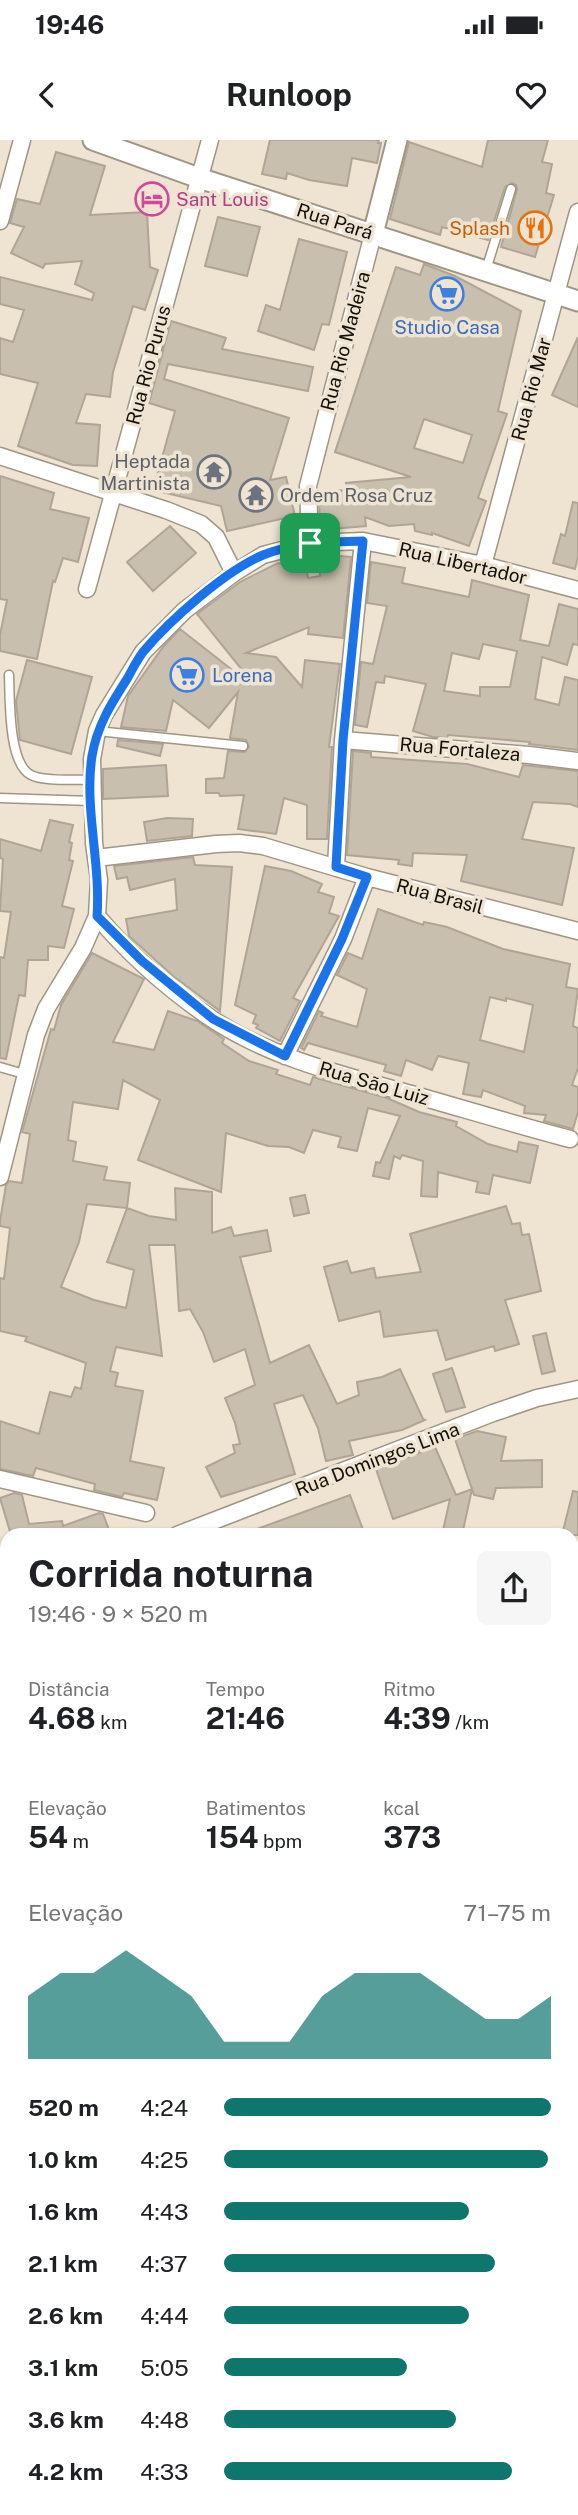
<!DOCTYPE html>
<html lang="pt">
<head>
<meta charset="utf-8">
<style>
  body { margin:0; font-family:"Public Sans",sans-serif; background:#f6f6f6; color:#202124; height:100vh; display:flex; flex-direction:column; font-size:26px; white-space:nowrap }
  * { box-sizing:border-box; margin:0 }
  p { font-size:23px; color:#757577 }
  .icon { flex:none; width:38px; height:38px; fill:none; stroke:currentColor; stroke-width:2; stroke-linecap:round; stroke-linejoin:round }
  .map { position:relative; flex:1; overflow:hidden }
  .side { position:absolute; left:0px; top:1388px; width:579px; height:989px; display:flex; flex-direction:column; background:#fff; border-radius:21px 21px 0 0; box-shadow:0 2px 5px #0004 }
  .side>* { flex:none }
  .pin { position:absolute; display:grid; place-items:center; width:60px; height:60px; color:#fff; margin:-30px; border-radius:14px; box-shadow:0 4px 10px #0006 }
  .round { display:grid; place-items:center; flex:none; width:74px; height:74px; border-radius:10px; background:#f6f6f6 }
  .headline { display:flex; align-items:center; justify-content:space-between; height:119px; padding:0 28px }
  h1 { font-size:38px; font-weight:700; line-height:52px }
  .stats { display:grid; grid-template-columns:repeat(3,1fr); gap:10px; height:119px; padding:7px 28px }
  .stats div { display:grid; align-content:center }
  .stats b { font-size:30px; font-weight:700 }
  .stats small { font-size:19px; font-weight:400 }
  .stats p { font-size:19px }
  .chart { height:196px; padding:14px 28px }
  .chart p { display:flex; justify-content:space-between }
  .chart svg { width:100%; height:126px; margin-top:7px; fill:#0f766e; opacity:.7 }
  ul { padding:0 28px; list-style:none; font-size:23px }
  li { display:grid; grid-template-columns:112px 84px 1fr; align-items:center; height:52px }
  li i { height:18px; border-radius:9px; background:#0f766e }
  .status { display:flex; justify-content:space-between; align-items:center; height:49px; padding:0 35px; background:#fff; direction:ltr }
  .status svg { height:19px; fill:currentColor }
  header { display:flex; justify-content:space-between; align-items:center; height:91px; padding:0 28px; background:#fff; font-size:32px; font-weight:700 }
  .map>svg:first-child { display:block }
</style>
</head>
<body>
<div class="status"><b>19:46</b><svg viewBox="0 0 49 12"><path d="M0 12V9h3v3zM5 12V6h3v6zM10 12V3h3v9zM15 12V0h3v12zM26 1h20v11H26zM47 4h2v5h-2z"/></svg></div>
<header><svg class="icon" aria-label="back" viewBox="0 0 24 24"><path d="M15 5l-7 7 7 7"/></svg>Runloop<svg class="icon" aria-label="heart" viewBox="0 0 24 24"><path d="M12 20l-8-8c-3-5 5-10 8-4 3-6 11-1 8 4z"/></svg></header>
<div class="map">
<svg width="578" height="2375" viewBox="0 0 578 2375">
  <rect width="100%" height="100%" fill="#efe4d2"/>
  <!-- built -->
  <path fill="#e6d7bf" d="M308,2370H477L475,2375H307Z"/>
  <!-- green -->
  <path fill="#bfc29f" d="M572,1489L578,1490V2114L572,2113Z
    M7,1806V1994L0,1992V1835Z"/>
  <!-- building -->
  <path fill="#c9bfae" stroke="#b0a595" stroke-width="2" fill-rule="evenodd" d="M270,0H379L378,3H381L377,23L352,18L347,46L309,40L287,33L286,39L262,34Z
    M488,0H548L542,22L552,24L546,53L554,55L535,117L501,107L517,50L516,45L512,43L505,47L488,100L442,87L440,95L390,79L409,2L482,27Z
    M56,12L105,26L90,75L147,72L150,127L158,130L145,170L133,166L113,232L110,257L86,254L76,283L100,285L97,326L73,325L18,306L38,243L0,234V198L13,202L24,170L0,164V137L92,160L94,153L75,144L82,121L45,124L43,128L11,113L24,87L10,83L17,59L40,64Z
    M218,77L260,87L247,136L205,126Z
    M299,99L347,112L329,185L322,184L314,210L258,191L266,165L280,170Z
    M424,124L455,136L521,171L498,271L507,274L478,358L486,361L469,406L432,393V395L415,391L414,384L389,386L365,377L366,386L320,390L319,352L347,350L346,343L411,337L335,312L396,127L420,135ZM424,279L472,295L463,323L414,308Z
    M171,181L226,198L222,209L313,227L308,251L168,224L164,239L289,278L270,340L286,337L295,376L227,391L221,366L153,350L175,271L149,263Z
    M578,197V267L552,255Z
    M0,336L54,353L50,369L89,378L78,422L63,418L55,442L53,441L37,519L0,511V495L7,460L0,459Z
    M573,362L578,363V417L575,429L553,423L561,394L565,396Z
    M170,386L196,413L153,451L127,422Z
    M327,415L351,417L343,498L308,494L309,487L246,513L276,517L302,547L305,520L340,524L329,607H332L327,699H307V665L284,658L276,694L238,689L244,655L220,656L219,653H206V639L224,638L228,611L245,612L249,607L246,600L230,598L238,552L209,588L173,560L166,591L121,587L128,556L163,507L180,489L240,536L243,531L197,474L240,442L278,423L306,427L308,438L320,436L319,416Z
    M371,422L405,428L402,443L469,457L472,440L529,455L520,500L549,506L559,464L578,469V505L573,504L567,525L542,517L535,559L559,565L565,537L578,540V610L529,604L530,602L448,595L447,598L433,597L413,591L426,544L385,536L384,543L376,542L367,587L355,585L361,522L373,524L387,466L367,463ZM483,504L517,511L510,547H480V556L444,551L452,513L479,519Z
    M27,520L92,537L71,614L20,600L16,561Z
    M118,600L163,604L160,616L117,606Z
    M353,611L371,613V617L467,624L519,637L523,625L578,631V667L570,664L533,662L522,699L574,708L562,765L461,741L467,715L413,713L412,726L398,724L399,720L347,715Z
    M166,625L168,656L103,659V629Z
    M167,678L193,679L192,696L147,701L144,682Z
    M50,680L73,685L69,702L72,703L69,720L73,721L62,766L74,769L64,808L48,806V820H28L25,856L19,855L6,919L0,918V817L4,818L11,772L0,771L3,719L0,718V699L41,711Z
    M193,717L195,725L232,727L220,871L173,836L129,796L126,779L177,770L175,739L130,750L127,737L117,739L114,726Z
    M265,726L291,731L322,744L318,752L334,757L329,773L339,776L293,858L300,861L280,901L256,888L258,885L253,883L256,875L235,865Z
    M378,769L423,785L424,782L447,787L503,809L570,824L566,847L578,849L573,886L578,888V928L572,945L578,947V972L573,989L544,981L546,975L524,973L525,966L483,950L481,957L463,954L469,923L438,916L432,930L406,920L401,936L384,931L386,925L308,903L304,910L301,908L319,871L323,873L321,876L357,887L367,849L337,835L348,813L362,819ZM490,857L506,861V858L533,865L524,912L480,900Z
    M92,813L144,839L113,902L154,910L168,871L197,881L224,899L222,903L249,921L278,930L276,934L310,945L313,937L387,958L419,972L457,982L456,986L488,1004L517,1012L519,1002L538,1006L530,1043L493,1035L489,1054L476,1052L478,1042L438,1032L437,1057L421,1056L423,1021L402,1015L400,1019L394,1016L389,1039L373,1036L376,1022L380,1023L400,976L368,968L357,1011L338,1007L341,997L313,990L304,1013L289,1007L268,1006L226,993L221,1052L138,1020L160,960L123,940L118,969L73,962L68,1000L76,1002L73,1021L107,1027L104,1040L130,1043L127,1068L149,1076L176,1080L175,1048L212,1052V1093L231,1087L234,1096L267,1090L271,1111L240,1117L270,1223L309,1205L337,1264L359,1255L357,1242L382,1237L400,1229L423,1279L425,1280L402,1290L349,1301L353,1315L326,1321L318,1288L303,1255L274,1264L295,1334L221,1357L206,1327L235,1313L233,1305L240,1304L235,1283L225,1258L255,1245L245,1209L214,1222L203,1192L190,1169L179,1171L175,1105H149L162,1216L116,1207L110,1231L118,1233L115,1246L143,1251L130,1321L164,1328L157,1360L124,1353L122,1357L94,1350L95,1344L36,1328L33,1336L0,1329V1281L39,1294L50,1252L71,1257L75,1247L81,1249L86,1223L25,1201L27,1197L0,1191V1138L4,1139L10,1088L0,1086V1081L6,1045L9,1041L22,1043L30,994L22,992L51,889L54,890L61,865ZM87,1064L127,1068L107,1122L134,1130L126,1168L94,1160L61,1147L79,1102Z
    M305,1055L309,1073L294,1076L290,1058Z
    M506,1066L512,1084L520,1083L522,1095L529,1094L541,1151L505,1160L519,1204L495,1211L494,1206L446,1220L437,1190L384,1197L380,1171L339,1181L324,1127L347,1121L351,1133L374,1128L376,1138L421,1132L410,1094Z
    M546,1193L555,1231L542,1234L533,1196Z
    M452,1228L465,1267L446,1272L433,1234Z
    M477,1291L506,1297L501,1321L542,1320V1347L496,1348L493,1359L474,1355L455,1299Z
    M435,1307L456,1355L472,1349L462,1395H442L450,1359L393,1379L376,1329Z
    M573,1351L578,1352V1395H562Z
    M14,1353L22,1355L29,1384L62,1381L63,1386L99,1373L103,1374L111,1395H11L0,1358Z
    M350,1355L365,1395H246V1393Z"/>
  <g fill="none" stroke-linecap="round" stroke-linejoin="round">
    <defs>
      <path id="service" d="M486,130L511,49
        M9,535C10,558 8,624 31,635C44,642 76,639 92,640
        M97,591L243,606
        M0,658L92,661
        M0,927L24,934
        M572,1622L578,1623
        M572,1672L578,1645
        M572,1732L578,1733
        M572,1923L578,1924"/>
      <path id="minor" d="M0,81L22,0
        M0,316L166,370L201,384L216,397L234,433
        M310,403L308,346L373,94
        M483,425L578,72
        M87,449L210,0
        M343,600L529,615L578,621
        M96,718L216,704L239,703L263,706L367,737L578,791
        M336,727L343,600L363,401
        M97,776C129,814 171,851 212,879C271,918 343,935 411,954C464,969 517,985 570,999
        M285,916L343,799L367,737
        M0,1037L36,895L46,869L83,808L97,776L99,740L94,703L92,619L97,591L104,575L143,512L185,470L234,433L263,415L310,403L363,401L483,425L578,450
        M0,1339L146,1373
        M177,1395L493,1273L537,1258L578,1249
        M0,1459L7,1457
        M0,1481L7,1480
        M0,1686L7,1655
        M262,2375L263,2370"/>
      <path id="tertiary" d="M93,0L199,38L578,161
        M373,94L397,0"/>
      <path id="primary" d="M0,2028L7,2030
        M0,2084L7,2085
        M572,2146L578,2147
        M572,2202L578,2203"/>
    </defs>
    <!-- service casing -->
    <use href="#service" stroke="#9f9584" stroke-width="11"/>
    <!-- minor casing -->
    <use href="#minor" stroke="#9f9584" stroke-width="19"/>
    <!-- tertiary casing -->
    <use href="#tertiary" stroke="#9f9584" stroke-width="23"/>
    <!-- primary casing -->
    <use href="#primary" stroke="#9f9584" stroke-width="28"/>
    <!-- service -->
    <use href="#service" stroke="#fff" stroke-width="8"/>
    <!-- minor -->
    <use href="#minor" stroke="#fff" stroke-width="16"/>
    <!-- tertiary -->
    <use href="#tertiary" stroke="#fff" stroke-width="19"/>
    <!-- primary -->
    <use href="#primary" stroke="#fff" stroke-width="24"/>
  </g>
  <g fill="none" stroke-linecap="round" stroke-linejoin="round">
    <defs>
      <path id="route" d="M363,401L343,600L336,727L367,737L342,799L285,916L213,879L142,821L97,776C101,724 84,667 92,616C97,586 111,564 127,539C132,530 137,520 143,512C170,480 225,431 263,415C295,402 330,402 363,401Z"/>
    </defs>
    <!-- route casing -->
    <use href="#route" stroke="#fff" stroke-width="14"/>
    <!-- route -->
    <use href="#route" stroke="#1a73e8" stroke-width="9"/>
  </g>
  <!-- icons -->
  <defs>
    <symbol id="hotel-ring" viewBox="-11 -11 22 22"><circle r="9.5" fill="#efe4d2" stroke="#d1479c" stroke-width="1.5"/><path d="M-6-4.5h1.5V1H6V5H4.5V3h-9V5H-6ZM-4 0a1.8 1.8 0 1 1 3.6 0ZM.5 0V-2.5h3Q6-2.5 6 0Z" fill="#d1479c"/></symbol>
    <symbol id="restaurant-ring" viewBox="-11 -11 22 22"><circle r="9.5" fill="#efe4d2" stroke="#e8710a" stroke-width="1.5"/><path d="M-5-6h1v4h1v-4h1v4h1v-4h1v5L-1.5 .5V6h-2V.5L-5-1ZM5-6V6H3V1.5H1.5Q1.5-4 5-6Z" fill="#e8710a"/></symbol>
    <symbol id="supermarket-ring" viewBox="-11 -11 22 22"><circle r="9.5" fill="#efe4d2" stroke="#3f7fe0" stroke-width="1.5"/><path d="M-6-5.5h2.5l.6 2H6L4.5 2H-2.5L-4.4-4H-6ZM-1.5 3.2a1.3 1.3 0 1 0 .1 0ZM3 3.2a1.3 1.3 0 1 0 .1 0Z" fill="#3f7fe0"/></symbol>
    <symbol id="temple-ring" viewBox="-11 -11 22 22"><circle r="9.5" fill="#efe4d2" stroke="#6b7280" stroke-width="1.5"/><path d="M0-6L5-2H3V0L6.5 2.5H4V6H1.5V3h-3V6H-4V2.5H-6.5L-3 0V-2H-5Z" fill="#6b7280"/></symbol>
  </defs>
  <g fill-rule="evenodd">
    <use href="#hotel-ring" x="133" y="40" width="38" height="38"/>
    <use href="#restaurant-ring" x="516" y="69" width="38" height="38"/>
    <use href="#supermarket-ring" x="428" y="135" width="38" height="38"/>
    <use href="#temple-ring" x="195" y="313" width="38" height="38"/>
    <use href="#temple-ring" x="237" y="336" width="38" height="38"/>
    <use href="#supermarket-ring" x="168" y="516" width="38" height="38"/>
  </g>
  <g text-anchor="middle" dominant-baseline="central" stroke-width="7" stroke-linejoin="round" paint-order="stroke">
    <!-- hotel labels -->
    <g font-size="19" fill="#b23c85" stroke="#efe4d2" text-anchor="start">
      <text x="176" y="59">Sant Louis</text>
    </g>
    <!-- street labels -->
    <g font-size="19" fill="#130f09" stroke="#efe4d2">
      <text transform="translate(335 81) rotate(18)">Rua Pará</text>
      <text transform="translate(345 201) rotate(-75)">Rua Rio Madeira</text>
      <text transform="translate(148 225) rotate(-75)">Rua Rio Purus</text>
      <text transform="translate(531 249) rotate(-75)">Rua Rio Mar</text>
      <text transform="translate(463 423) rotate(13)">Rua Libertador</text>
      <text transform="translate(460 609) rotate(5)">Rua Fortaleza</text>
      <text transform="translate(440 756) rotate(15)">Rua Brasil</text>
      <text transform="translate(374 943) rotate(16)">Rua São Luiz</text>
      <text transform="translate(377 1319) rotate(-21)">Rua Domingos Lima</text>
    </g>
    <!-- food labels -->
    <g font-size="19" fill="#c56008" stroke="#efe4d2" text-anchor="end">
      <text x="510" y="88">Splash</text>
    </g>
    <!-- shop labels -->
    <g font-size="19" fill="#366cbe" stroke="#efe4d2">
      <text x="447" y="187">Studio Casa</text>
      <text x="212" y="535" text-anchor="start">Lorena</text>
    </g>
    <!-- worship labels -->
    <g font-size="19" fill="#5b616d" stroke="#efe4d2" text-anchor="end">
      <text x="190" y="321">Heptada<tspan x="190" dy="22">Martinista</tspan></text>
      <text x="280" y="355" text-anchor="start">Ordem Rosa Cruz</text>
    </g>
  </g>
</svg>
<div class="pin" style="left:310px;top:403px;background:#1e9e55"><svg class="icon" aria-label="arrive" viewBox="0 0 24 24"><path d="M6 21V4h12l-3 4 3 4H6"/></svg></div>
<section class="side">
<div class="headline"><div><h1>Corrida noturna</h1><p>19:46 · 9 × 520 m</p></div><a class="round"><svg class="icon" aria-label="share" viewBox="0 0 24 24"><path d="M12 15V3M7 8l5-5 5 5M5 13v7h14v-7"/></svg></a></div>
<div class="stats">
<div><p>Distância</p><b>4.68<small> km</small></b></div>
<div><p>Tempo</p><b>21:46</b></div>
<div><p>Ritmo</p><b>4:39<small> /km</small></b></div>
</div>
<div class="stats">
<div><p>Elevação</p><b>54<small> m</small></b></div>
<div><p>Batimentos</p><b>154<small> bpm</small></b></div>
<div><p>kcal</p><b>373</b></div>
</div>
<div class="chart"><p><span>Elevação</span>71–75 m</p>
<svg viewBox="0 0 160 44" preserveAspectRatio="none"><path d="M0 44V22L10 14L20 14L30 6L40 14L50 22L60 38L70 38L80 38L90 22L100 14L110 14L120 14L130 22L140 30L150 30L160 22V44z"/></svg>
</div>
<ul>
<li><b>520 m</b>4:24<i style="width:100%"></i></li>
<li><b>1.0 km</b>4:25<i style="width:99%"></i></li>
<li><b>1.6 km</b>4:43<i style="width:75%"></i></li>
<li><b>2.1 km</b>4:37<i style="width:83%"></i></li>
<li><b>2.6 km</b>4:44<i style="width:75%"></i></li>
<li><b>3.1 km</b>5:05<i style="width:56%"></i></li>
<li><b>3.6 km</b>4:48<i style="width:71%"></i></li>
<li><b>4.2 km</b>4:33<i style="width:88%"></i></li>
</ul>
</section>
</div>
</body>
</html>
